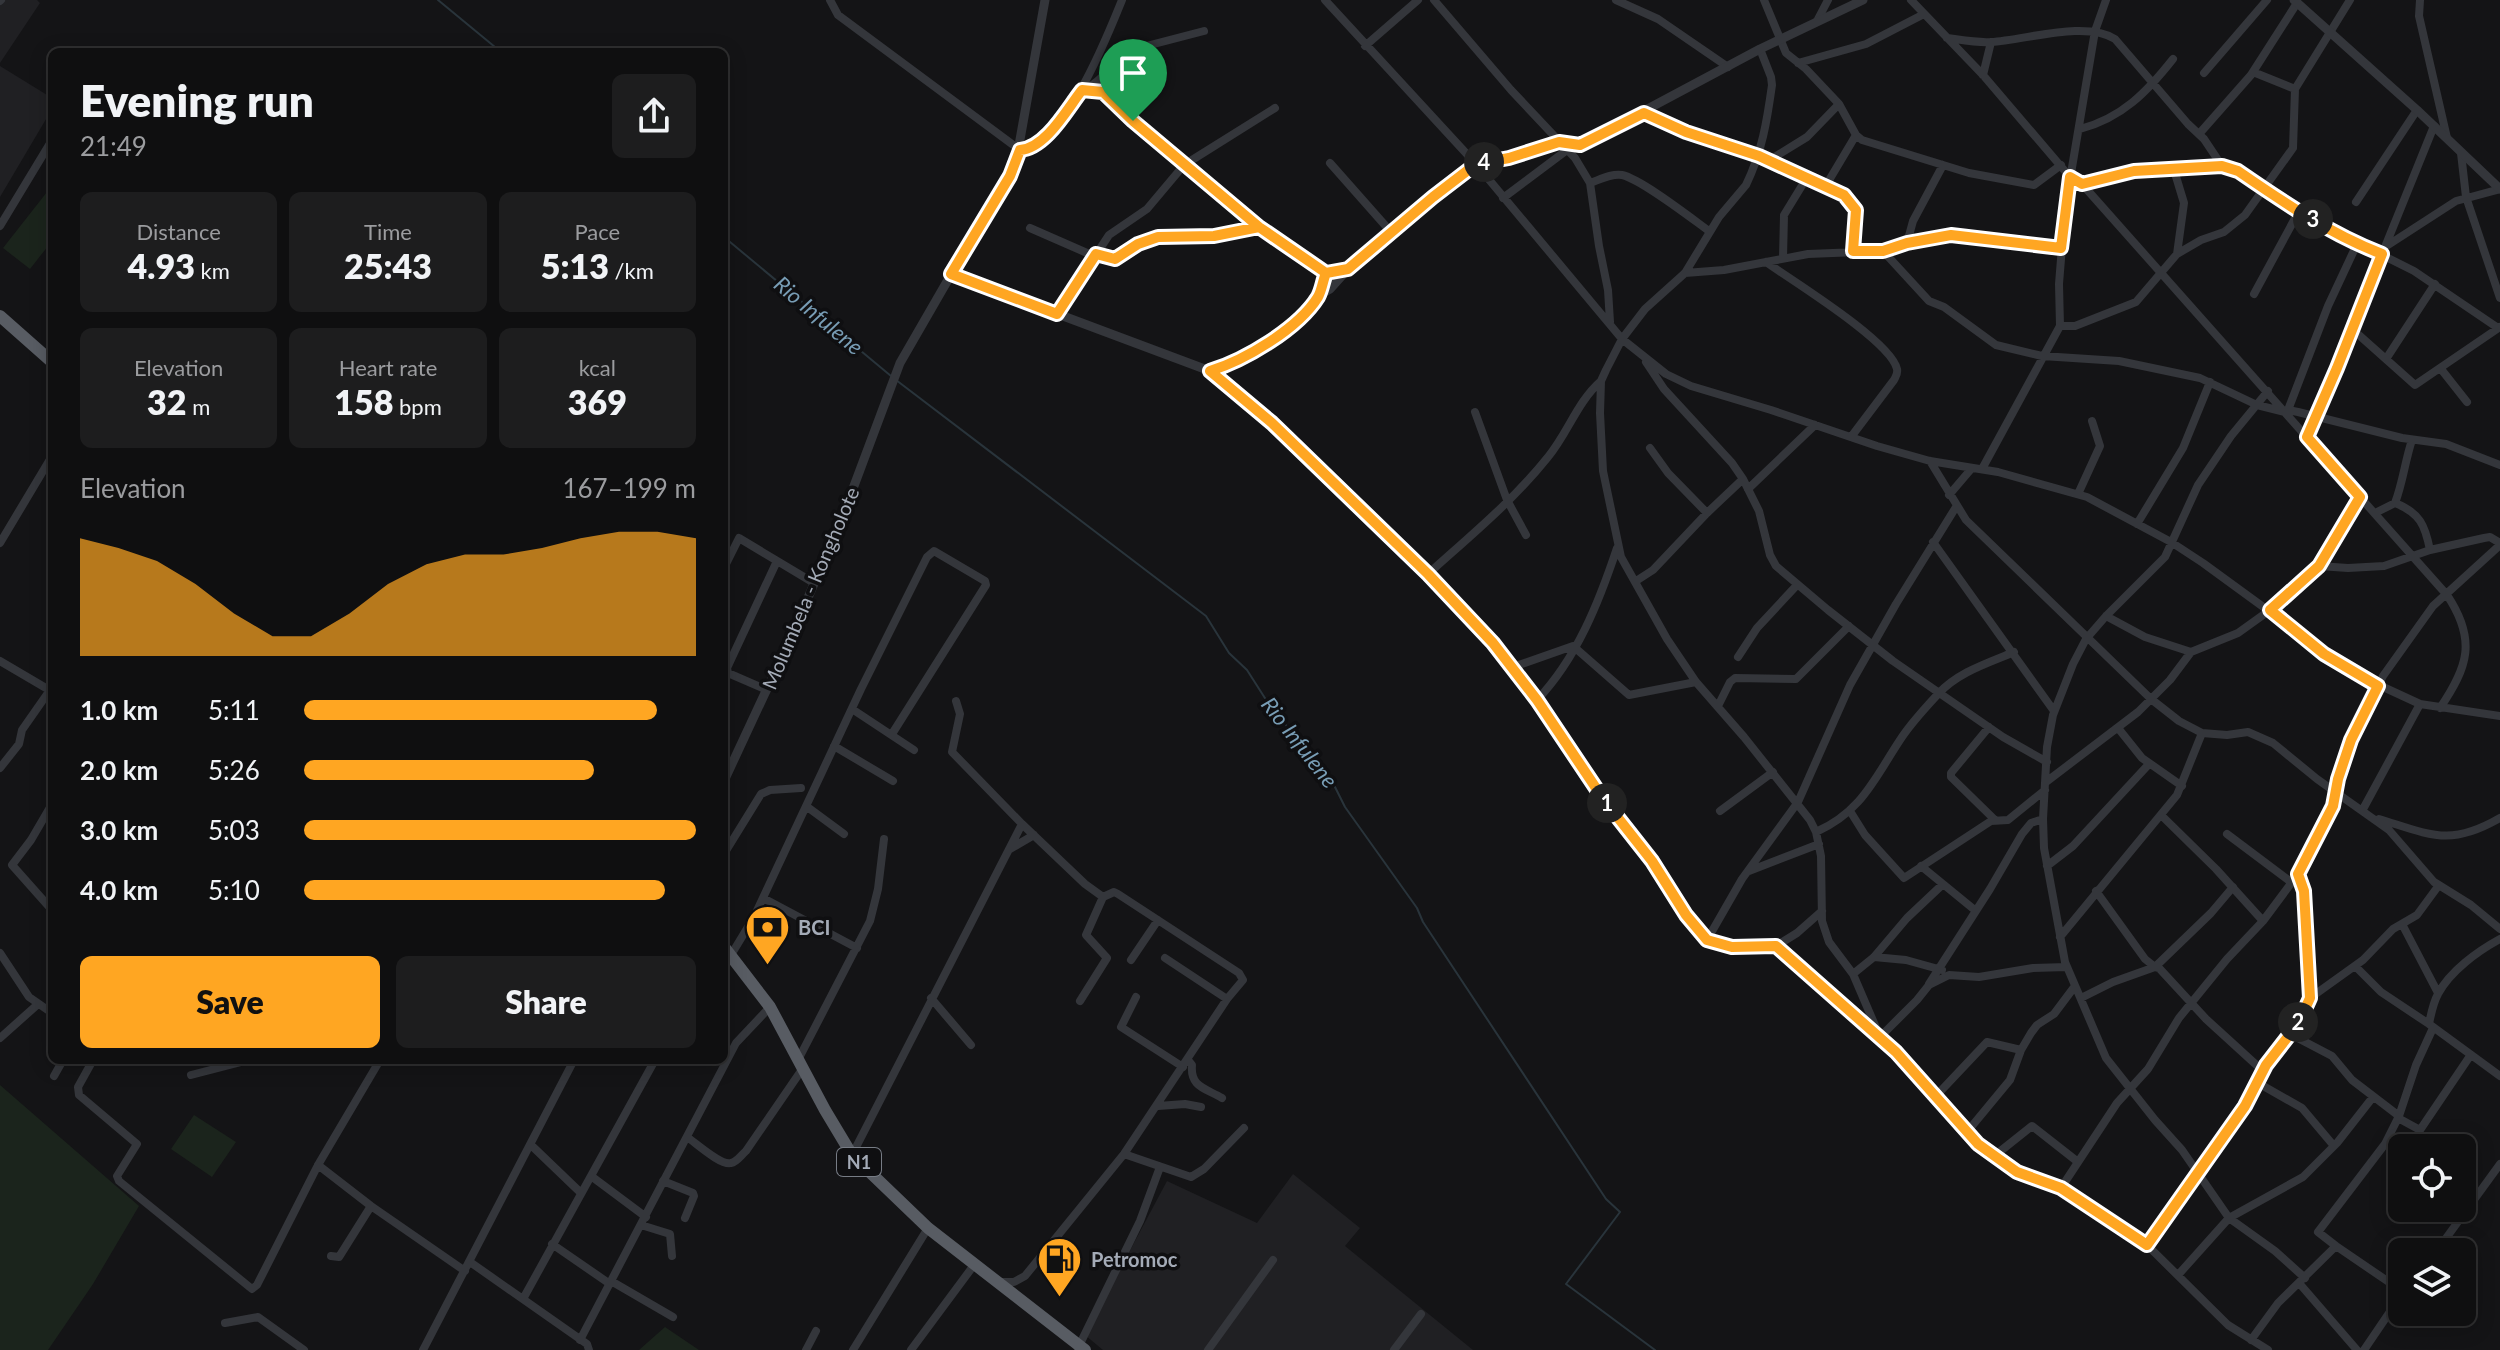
<!DOCTYPE html>
<html lang="en">
<head>
<meta charset="utf-8">
<style>
  body { margin:0; font-family:Lato,sans-serif; background:#1d1d1e; color:#f1f3f6; height:100vh; display:flex; flex-direction:column; font-size:30px; white-space:nowrap }
  * { box-sizing:border-box; margin:0 }
  p { font-size:26px; color:#9b9c9f }
  .icon { flex:none; width:44px; height:44px; fill:none; stroke:currentColor; stroke-width:2; stroke-linecap:round; stroke-linejoin:round }
  .map { position:relative; flex:1; overflow:hidden }
  .sheet { position:absolute; left:48px; top:48px; width:680px; height:1016px; display:flex; flex-direction:column; background:#0f0f10; border-radius:12px; box-shadow:0 4px 20px #0003,0 0 0 2px #2f2f30 }
  .sheet>* { flex:none }
  .controls { position:absolute; left:2388px; top:1134px; display:grid; gap:16px }
  .controls a { display:grid; place-items:center; width:88px; height:88px; border-radius:12px; background:#0f0f10; box-shadow:0 4px 20px #0003,0 0 0 2px #2f2f30; font-size:40px }
  .pin { position:absolute; display:grid; place-items:center; width:68px; height:68px; color:#fff; margin:-82px -34px; border-radius:50% 50% 50% 0; rotate:-45deg; box-shadow:0 0 8px #0007 }
  .pin .icon { rotate:45deg }
  .km { position:absolute; width:40px; height:40px; margin:-20px; border-radius:50%; background:#222; color:#fff; font-size:22px; line-height:40px; text-align:center }
  .round { display:grid; place-items:center; flex:none; width:84px; height:84px; border-radius:12px; background:#1d1d1e }
  .overview { display:flex; align-items:center; justify-content:space-between; height:136px; padding:0 32px }
  h1 { font-size:44px; font-weight:800; line-height:60px }
  .figures { display:grid; grid-template-columns:repeat(3,1fr); gap:12px; height:136px; padding:8px 32px }
  .figures div { display:grid; align-content:center; border-radius:12px; background:#1d1d1e; text-align:center }
  .figures b { font-size:34px; font-weight:800 }
  .figures small { font-size:22px; font-weight:400 }
  .figures p { font-size:22px }
  .chart { height:224px; padding:16px 32px }
  .chart p { display:flex; justify-content:space-between }
  .chart svg { width:100%; height:144px; margin-top:8px; fill:#ffa622; opacity:.7 }
  .primary-button { display:flex; gap:16px; margin-top:auto; padding:16px 32px }
  .primary-button a { flex:1; height:92px; border-radius:12px; background:#ffa622; color:#111; font-size:32px; font-weight:800; line-height:92px; text-align:center }
  .primary-button a+a { background:#1d1d1e; color:#f1f3f6 }
  ul { padding:0 32px; list-style:none; font-size:26px }
  li { display:grid; grid-template-columns:128px 96px 1fr; align-items:center; height:60px }
  li i { height:20px; border-radius:10px; background:#ffa622 }
  .map>svg:first-child { display:block }
</style>
</head>
<body>
<div class="map">
<svg width="2500" height="1350" viewBox="0 0 2500 1350">
  <rect width="100%" height="100%" fill="#141416"/>
  <!-- built -->
  <path fill="#202023" d="M0,0H37L40,3L0,63Z
    M0,66L52,98V109L0,197Z
    M1293,1174L1360,1228L1345,1246L1473,1350H1103L1085,1335L1167,1181L1257,1223Z"/>
  <!-- green -->
  <path fill="#1b241c" d="M47,192L52,197V241L30,269L3,248Z
    M0,1085L139,1206L93,1284L48,1350H0Z
    M194,1115L236,1142L212,1177L171,1149Z
    M665,1327L699,1350H639Z"/>
  <g fill="none" stroke-linecap="round" stroke-linejoin="round">
    <!-- stream -->
    <path stroke="#29343b" stroke-width="2" d="M438,0L501,52
      M724,237L891,376
      M896,380L1206,616L1229,653L1247,670L1270,706L1332,781L1345,807L1417,908L1423,922L1606,1199L1620,1212L1566,1284L1655,1350"/>
    <!-- minor -->
    <path stroke="#34363b" stroke-width="8" d="M830,0L838,15L1020,150C1065,145 1107,37 1122,0
      M1325,0L1476,164L1622,339L1666,374L1691,386L1771,410L1877,446L1930,461L1998,472L2087,497L2171,542L2203,563L2355,674L2420,704L2500,716
      M1434,0L1511,90L1575,158L1590,183L1599,246L1608,290L1610,322
      M1616,0L1658,19L1728,67
      M1764,0L1786,53L1806,69L1839,104L1856,135L1862,140L1969,173L2034,185L2061,165
      M1911,0L1983,75L2070,177L2082,184L2447,595C2477,640 2468,667 2440,708
      M2420,0L2419,16L2447,138
      M0,1L1,0
      M1817,21L1828,0
      M1947,38C1962,40 1977,43 1991,42C2026,40 2086,20 2115,39L2188,124L2204,139L2222,166
      M1365,46L1418,0
      M1760,49L1771,77L1772,85C1767,121 1762,152 1746,185L1719,217L1685,273L1645,309L1622,339L1606,370L1601,381L1600,413L1603,471L1621,557L1667,639L1696,682L1744,737L1810,820L1816,832L1821,856L1822,921L1829,942L1853,974L1880,1037L1978,1144L2003,1164L2042,1183L2061,1188L2147,1245L2228,1325L2268,1350
      M1798,63L1866,44L1924,14
      M2253,72L2295,89
      M2204,73L2267,0
      M1983,75L1991,42
      M1086,89C1106,78 1113,62 1131,50L1204,31
      M1082,90L1103,92C1172,159 1246,218 1326,273L1348,269
      M1644,113L1686,132L1759,156L1844,195L1855,205L1856,210L1853,251
      M2080,129C2122,118 2147,92 2173,59
      M2199,134L2251,75L2297,3
      M2461,153L2466,197L2500,298
      M1768,161L1807,137L1839,104
      M1330,163L1391,232
      M2174,170L2184,203L2177,254
      M1590,183C1599,180 1612,173 1622,175C1641,179 1691,218 1709,231
      M2082,184L2134,171L2230,167L2328,228L2414,271L2498,328
      M1825,187L1856,135
      M1503,198L1567,150
      M2356,202L2417,110
      M0,226L52,140
      M1030,228L1087,253L1115,259L1138,244L1158,237L1214,236L1259,227
      M1907,243L1913,221L1943,165
      M2385,247L2434,126
      M1883,251L1929,301L1944,307L1996,345L2042,356L2119,361L2200,378L2257,405L2285,412L2288,410L2298,412L2402,438L2446,444L2500,465
      M1783,258L1784,215L1806,179
      M1766,262C1791,280 1891,341 1897,369C1898,374 1896,376 1894,380L1851,437
      M1685,273L1724,270L1808,254L1883,251L1907,243L1951,235L2061,248
      M2254,294L2299,211
      M1319,295L1326,273
      M1057,314L1109,235L1147,209L1184,165L1275,108
      M2060,326H2075L2136,302L2177,254L2201,240L2224,232L2245,215L2293,148L2295,89L2350,0
      M2351,328L2415,385L2500,327
      M2386,359L2435,284
      M1646,362L1664,389L1732,463L1743,479L1759,511L1770,555L1776,566L1828,610L1893,661L2003,737L2047,762
      M2441,369L2467,402
      M1210,371L1272,423L1419,564L1493,643L1513,667L1604,800L1652,861L1673,897L1707,940L1732,947L1776,946L1797,933L1822,911
      M2268,391L2231,436L2198,485L2165,557L2106,616L2086,639L2073,664L2053,715L2047,747L2043,819L2044,848L2065,962L2106,1058L2155,1120L2182,1150L2229,1218L2275,1251L2305,1278
      M2288,410L2328,306L2357,244
      M1475,412L1507,500L1526,535
      M2307,437L2337,368L2385,247L2456,201L2500,189
      M1650,448L1668,473L1707,513
      M1930,461L1966,520L2151,699L2179,721L2202,733L2227,735L2248,732L2273,743L2317,779L2389,830L2434,882L2471,905L2500,929
      M1982,469L2060,326L2059,284L2065,209L2095,31L2106,0
      M1748,489L1815,425
      M2078,494L2100,446L2092,421
      M1949,495L1972,468
      M2395,503C2403,482 2405,461 2412,440
      M2375,513L2395,503C2420,513 2425,525 2430,550
      M2137,524L2183,448L2210,382
      M1933,542L2054,711
      M0,543L52,456
      M2319,566L2348,568L2384,566L2430,550L2484,538L2490,537L2500,543
      M724,568L739,538L814,583
      M1428,574C1470,536 1513,501 1548,457C1568,433 1577,402 1601,381
      M1636,581L1653,570L1707,513L1743,479
      M2106,616L2145,637L2191,652
      M1738,657L1757,628L1797,585
      M0,661L51,691
      M1513,667L1573,646L1629,695L1696,682
      M767,690L728,673L727,668L777,561
      M1537,700C1577,658 1599,602 1617,548
      M956,701L960,714L952,752L1022,824L1085,884L1103,897L1114,892L1118,894L1239,973L1243,980L1227,999L1124,1154L1025,1276L1014,1282H999
      M1718,706L1730,682L1735,678L1796,679L1849,626
      M852,709L914,750
      M1989,727L1951,773V777L1995,820
      M2118,728L2142,758L2182,786
      M834,746L893,781
      M0,768L19,744L22,730L50,690
      M2046,782L2138,712L2170,680L2191,652L2238,633L2270,610L2319,566L2360,497
      M52,804L31,840L12,865L52,910
      M806,806L844,834
      M1720,811L1773,772
      M1850,811L1865,835L1904,878L1991,821L2008,820L2045,790
      M2362,811L2420,704
      M2161,815L2216,869L2263,921
      M2379,819C2431,835 2450,847 2500,818
      M1816,832C1863,811 1875,777 1902,737C1912,722 1926,707 1938,694C1958,672 1988,663 2014,652
      M2227,834L2291,882
      M1010,849L1034,835
      M724,854L761,794L770,790L801,788
      M1921,866L1976,911
      M2047,866L2073,846L2149,764
      M1749,871L1819,844
      M2096,891L2145,959L2155,967L2211,913L2233,887
      M763,898L857,948
      M2402,924L2438,993
      M2060,937L2177,795L2202,733
      M2500,939C2478,951 2450,971 2438,994C2433,1003 2431,1014 2429,1024L2500,1076
      M1707,940L1742,879L1798,802L1850,685L1896,604L1956,507
      M1776,946L1880,1037L1917,1000L1929,985L1949,975L1979,977L2033,968L2067,967
      M0,953L29,997L52,1013
      M731,955L754,917L861,689L927,557L934,551L985,581L986,585L892,734
      M1874,957L1906,960L1942,970
      M1165,958L1227,999
      M1131,960L1158,920
      M2355,966L2381,992L2429,1024
      M1853,974L1874,957L1907,918L1942,885
      M1929,984L1990,889L2022,834L2031,823L2043,819
      M1136,997L1121,1027L1183,1067
      M931,998L971,1045
      M2081,998L2113,982L2155,967L2159,968L2206,1019L2263,1071
      M2310,998L2363,960L2393,929L2417,915L2439,885
      M1080,1001L1107,958L1086,935L1103,897
      M2290,1034L2332,1056L2352,1080L2399,1116
      M0,1038L37,1005
      M93,1060L78,1087L79,1095L137,1144L117,1176L119,1181L252,1289L257,1285L318,1165L380,1060
      M798,1060L870,921L878,889L884,839
      M1188,1060L1192,1065C1190,1087 1205,1088 1222,1098
      M191,1075L249,1060
      M54,1076L63,1060
      M2258,1083L2302,1108L2334,1146
      M1936,1096L1987,1042L2021,1050
      M1158,1106L1185,1104L1201,1107
      M2398,1118L2420,1130L2470,1056
      M1967,1132L2010,1080L2021,1050L2031,1033L2037,1025L2054,1014L2075,986
      M687,1137C696,1143 721,1166 731,1163C737,1162 741,1155 746,1151L803,1068
      M531,1145L581,1193
      M1124,1154L1191,1177L1204,1169L1244,1128
      M852,1155L1022,824
      M1993,1157L2032,1126L2078,1162
      M318,1165L371,1206L465,1271
      M591,1176L646,1217
      M663,1181L693,1193L694,1196L685,1218
      M2061,1188L2117,1103L2148,1069L2179,1018L2227,959L2263,921L2298,874
      M641,1225L670,1234L672,1256
      M552,1244L610,1284
      M2147,1245L2245,1106L2266,1065L2290,1034L2310,998L2305,911L2304,891L2298,874L2333,806L2338,779L2351,740L2383,676L2433,606L2500,545
      M2336,1246L2402,1291
      M2436,1252L2500,1164
      M331,1256L339,1257L371,1206
      M470,1262L587,1344L589,1350
      M2178,1275L2229,1218L2303,1177L2337,1143L2373,1097
      M611,1281L673,1317
      M2299,1283L2357,1350
      M523,1299L655,1060
      M225,1323L258,1317L304,1350
      M580,1340L736,1043L770,1007
      M2251,1340L2278,1303L2336,1246L2318,1232L2385,1144L2399,1116L2416,1065L2433,1028
      M1078,1348L1140,1221L1160,1167
      M423,1350L574,1060
      M806,1350L816,1331
      M853,1350L928,1228
      M911,1350L974,1265
      M1208,1350L1273,1260
      M1394,1350L1421,1314
      M2364,1350L2402,1294"/>
    <!-- tertiary -->
    <path stroke="#34363b" stroke-width="9" d="M2294,0L2417,110L2500,189
      M951,274L1210,371L1230,365L1283,332L1319,295L1330,289L1348,269L1433,197L1476,164L1509,158L1559,142L1580,145L1760,49L1863,0
      M724,781L793,633L842,518L900,363L1016,162L1045,0"/>
    <!-- trunk -->
    <path stroke="#585c63" stroke-width="12" d="M0,316L52,362
      M724,947L770,1007L825,1110L852,1155L928,1228L1085,1350"/>
  </g>
  <g fill="none" stroke-linecap="round" stroke-linejoin="round">
    <defs>
      <path id="route" d="M1133,121L1259,227L1326,273C1323,280 1322,290 1318,297C1298,329 1245,360 1210,371L1272,423L1428,574L1493,643L1537,700L1604,800L1652,861L1686,915L1707,940L1732,947L1776,946L1896,1052L1978,1144L2017,1172L2061,1188L2147,1245L2245,1106L2266,1065L2290,1034L2305,1009L2310,998L2304,891L2298,874L2333,806L2338,779L2351,740L2378,686L2324,654L2270,610L2319,566L2360,497L2307,437L2337,368L2382,254C2330,234 2283,202 2238,171L2222,166L2134,171L2082,184L2070,177L2061,248L1951,235L1907,243L1883,251H1853L1856,210L1844,195L1759,156L1686,132L1644,113L1580,145L1559,142L1509,158L1476,164L1433,197L1348,269L1326,273L1259,227L1214,236L1158,237L1138,244L1115,259L1096,254L1057,314L951,274L1010,176L1020,150C1046,148 1067,109 1082,90L1103,92L1133,121"/>
    </defs>
    <!-- route casing -->
    <use href="#route" stroke="#fff" stroke-width="16"/>
    <!-- route -->
    <use href="#route" stroke="#ffa622" stroke-width="10"/>
  </g>
  <!-- icons -->
  <defs>
    <symbol id="bank-pin" viewBox="-11 -11 22 30"><path d="M0 17L-7.5 6A9.5 9.5 0 1 1 7.5 6Z" fill="#ffa622" stroke="#0f0f11"/><path d="M-6-4H6V4H-6ZM0-2.3a2.3 2.3 0 1 0 0 4.6a2.3 2.3 0 1 0 0-4.6Z" fill="#111"/></symbol>
    <symbol id="fuel-pin" viewBox="-11 -11 22 30"><path d="M0 17L-7.5 6A9.5 9.5 0 1 1 7.5 6Z" fill="#ffa622" stroke="#0f0f11"/><path d="M-5.5-6h7V0h2V4h1.3V-2.5L3-4.5l.8-.8L6-3V5H2.5V1h-1V6h-7ZM-4.2-4.7v3.2H.2V-4.7Z" fill="#111"/></symbol>
  </defs>
  <g fill-rule="evenodd">
    <use href="#bank-pin" x="742" y="902" width="51" height="69"/>
    <use href="#fuel-pin" x="1034" y="1234" width="51" height="69"/>
  </g>
  <g text-anchor="middle" dominant-baseline="central" stroke-width="7" stroke-linejoin="round" paint-order="stroke">
    <!-- shield labels -->
    <rect fill="#0f0f11" stroke="#777c85" stroke-width="2" x="837" y="1148" width="44" height="28" rx="6"/>
    <g font-size="18" font-weight="bold" fill="#a4abb7">
      <text x="859" y="1162">N1</text>
    </g>
    <!-- street labels -->
    <g font-size="20" fill="#a4abb7" stroke="#0f0f11">
      <text transform="translate(810 588) rotate(-67)">Molumbela - Kongholote</text>
    </g>
    <!-- poi labels -->
    <g font-size="20" font-weight="bold" fill="#a4abb7" stroke="#0f0f11" text-anchor="start">
      <text x="798" y="927">BCI</text>
      <text x="1091" y="1259">Petromoc</text>
    </g>
    <!-- water labels -->
    <g font-size="22" font-style="italic" fill="#789db5" stroke="#0f0f11">
      <text transform="translate(819 315) rotate(40)">Rio Infulene</text>
      <text transform="translate(1300 742) rotate(52)">Rio Infulene</text>
    </g>
  </g>
</svg>
<div class="controls">
<a><svg class="icon" aria-label="locate" viewBox="0 0 24 24"><circle cx="12" cy="12" r="6"/><path d="M12 2v4M12 18v4M2 12h4M18 12h4"/></svg></a>
<a><svg class="icon" aria-label="layers" viewBox="0 0 24 24"><path d="M12 4l9 5-9 5-9-5zM3 14l9 5 9-5"/></svg></a>
</div>
<div class="pin" style="left:1133px;top:121px;background:#1e9e55"><svg class="icon" aria-label="arrive" viewBox="0 0 24 24"><path d="M6 21V4h12l-3 4 3 4H6"/></svg></div>
<b class="km" style="left:1607px;top:803px">1</b>
<b class="km" style="left:2298px;top:1022px">2</b>
<b class="km" style="left:2313px;top:219px">3</b>
<b class="km" style="left:1484px;top:162px">4</b>
<section class="sheet">
<div class="overview"><div><h1>Evening run</h1><p>21:49</p></div><a class="round"><svg class="icon" aria-label="share" viewBox="0 0 24 24"><path d="M12 15V3M7 8l5-5 5 5M5 13v7h14v-7"/></svg></a></div>
<div class="figures">
<div><p>Distance</p><b>4.93<small> km</small></b></div>
<div><p>Time</p><b>25:43</b></div>
<div><p>Pace</p><b>5:13<small> /km</small></b></div>
</div>
<div class="figures">
<div><p>Elevation</p><b>32<small> m</small></b></div>
<div><p>Heart rate</p><b>158<small> bpm</small></b></div>
<div><p>kcal</p><b>369</b></div>
</div>
<div class="chart"><p><span>Elevation</span>167–199 m</p>
<svg viewBox="0 0 160 44" preserveAspectRatio="none"><path d="M0 44V8L10 11L20 15L30 22L40 31L50 38L60 38L70 31L80 22L90 16L100 13L110 13L120 11L130 8L140 6L150 6L160 8V44z"/></svg>
</div>
<ul>
<li><b>1.0 km</b>5:11<i style="width:90%"></i></li>
<li><b>2.0 km</b>5:26<i style="width:74%"></i></li>
<li><b>3.0 km</b>5:03<i style="width:100%"></i></li>
<li><b>4.0 km</b>5:10<i style="width:92%"></i></li>
</ul>
<div class="primary-button"><a>Save</a><a>Share</a></div>
</section>
</div>
</body>
</html>
